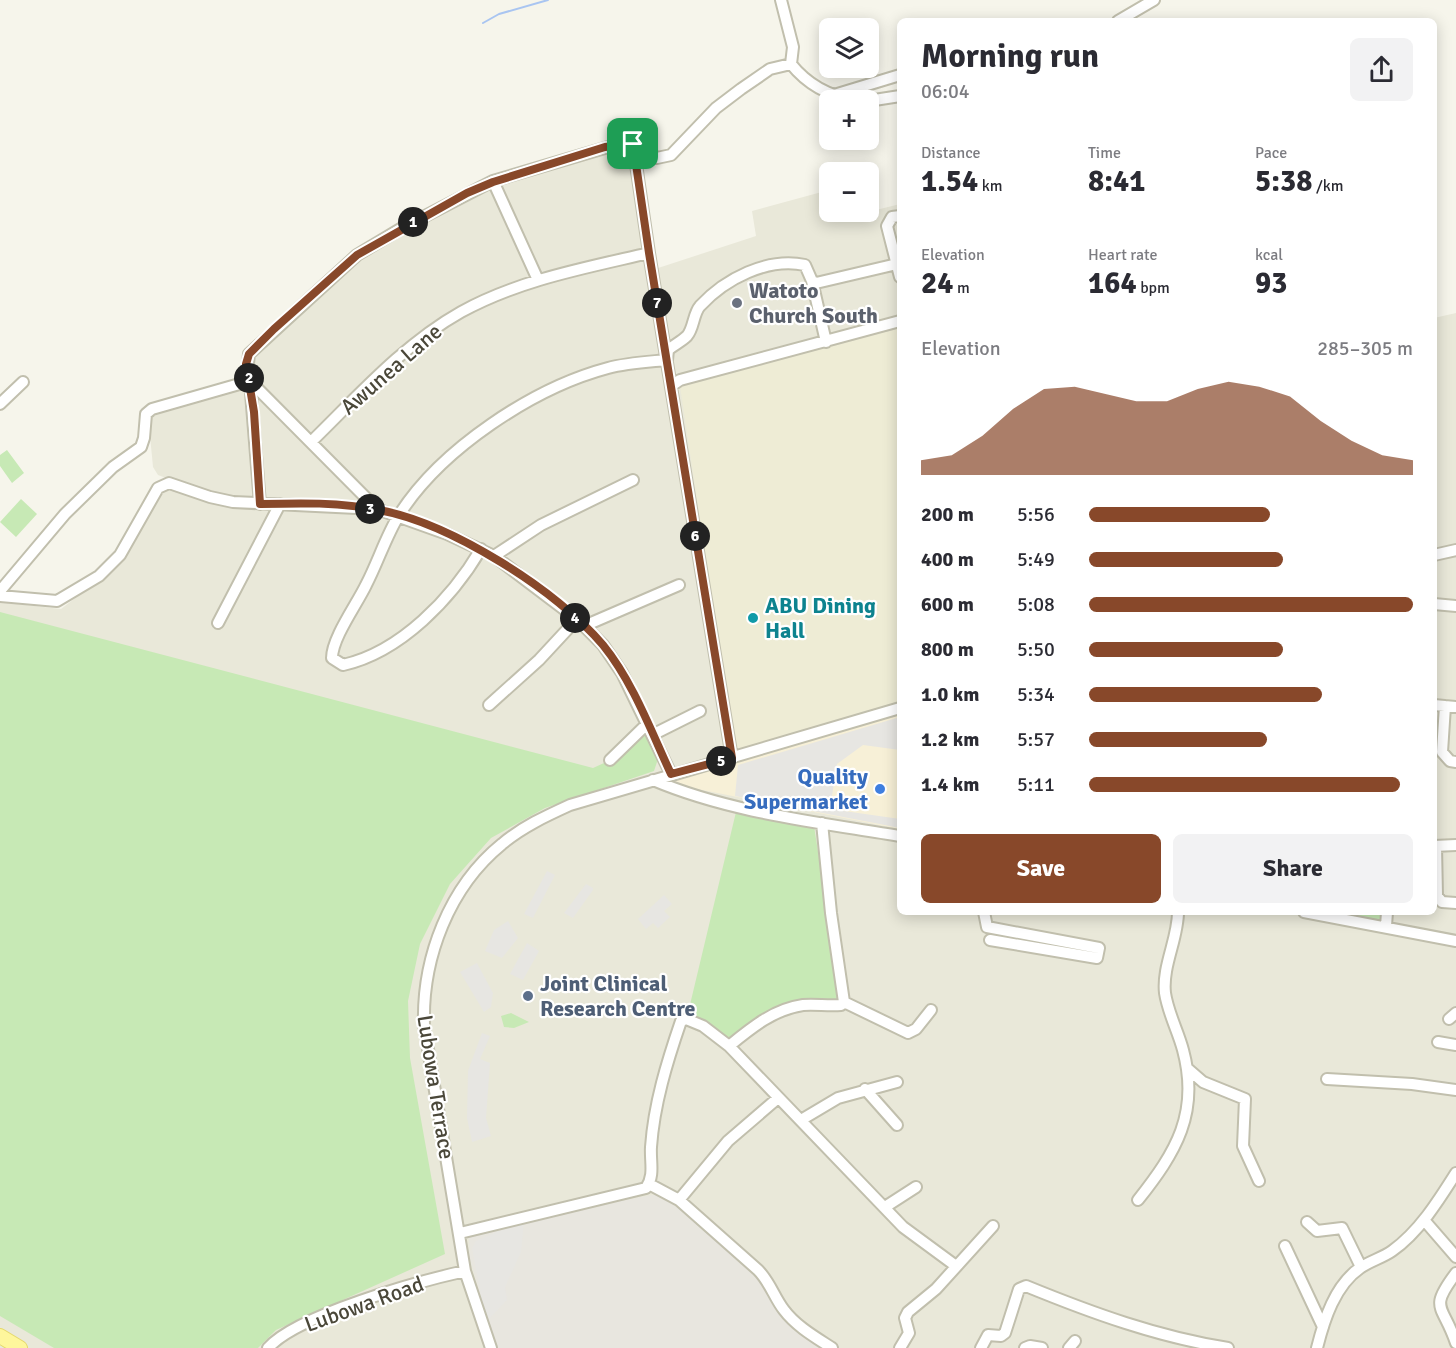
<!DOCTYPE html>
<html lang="en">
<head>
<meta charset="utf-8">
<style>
  body { margin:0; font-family:Signika,sans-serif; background:#f2f2f3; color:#2b2b33; height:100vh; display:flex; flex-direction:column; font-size:22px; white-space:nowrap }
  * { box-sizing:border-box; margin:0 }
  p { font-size:20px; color:#7c7c81 }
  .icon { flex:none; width:33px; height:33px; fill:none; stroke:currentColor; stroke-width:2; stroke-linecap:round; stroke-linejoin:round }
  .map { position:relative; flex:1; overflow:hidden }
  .sheet { position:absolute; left:897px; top:18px; width:540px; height:897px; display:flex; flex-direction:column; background:#fff; border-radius:9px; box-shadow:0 3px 15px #0003 }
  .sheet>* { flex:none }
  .tools { position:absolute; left:819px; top:18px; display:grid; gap:12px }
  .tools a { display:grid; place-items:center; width:60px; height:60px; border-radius:9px; background:#fff; box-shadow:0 3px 15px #0003; font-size:30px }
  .pin { position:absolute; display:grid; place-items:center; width:51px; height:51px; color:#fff; margin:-26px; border-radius:12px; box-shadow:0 3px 9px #0006 }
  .km { position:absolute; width:30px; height:30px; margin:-15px; border-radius:50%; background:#222; color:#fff; font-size:16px; line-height:30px; text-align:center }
  .round { display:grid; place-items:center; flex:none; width:63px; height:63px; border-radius:9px; background:#f2f2f3 }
  .headline { display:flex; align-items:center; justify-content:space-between; height:102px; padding:0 24px }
  h1 { font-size:33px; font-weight:700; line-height:45px }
  .metrics { display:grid; grid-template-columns:repeat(3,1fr); gap:9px; height:102px; padding:6px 24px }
  .metrics div { display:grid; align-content:center }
  .metrics b { font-size:30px; font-weight:700 }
  .metrics small { font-size:16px; font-weight:400 }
  .metrics p { font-size:16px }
  .chart { height:168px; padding:12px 24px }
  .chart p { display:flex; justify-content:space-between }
  .chart svg { width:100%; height:108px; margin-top:6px; fill:#88482a; opacity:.7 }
  .button { display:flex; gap:12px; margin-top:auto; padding:12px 24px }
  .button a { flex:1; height:69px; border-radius:9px; background:#88482a; color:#fff; font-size:24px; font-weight:700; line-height:69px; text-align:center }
  .button a+a { background:#f2f2f3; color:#2b2b33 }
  ul { padding:0 24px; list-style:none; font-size:20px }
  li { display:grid; grid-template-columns:96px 72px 1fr; align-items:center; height:45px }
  li i { height:15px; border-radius:8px; background:#88482a }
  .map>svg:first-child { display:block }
</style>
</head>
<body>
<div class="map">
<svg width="1456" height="1348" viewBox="0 0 1456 1348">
  <rect width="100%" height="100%" fill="#f6f5eb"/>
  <!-- residential -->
  <path fill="#e9e8d9" d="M631,147L649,271L756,236L752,211L829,190L830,212H868L900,204V912H1434V318L1456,313V1348H0V602L61,609L91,586L166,478L158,475L153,467L148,415L247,387L251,355L365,254L442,211L489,189L613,149Z"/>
  <!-- commercial -->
  <path fill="#f7f0d7" d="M900,715V829L682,786L673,781L676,778Z"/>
  <!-- industrial -->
  <path fill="#e8e6df" d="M657,1194L667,1199L759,1277L822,1348H495L470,1259L469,1234L534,1218Z"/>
  <!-- education -->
  <path fill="#eeecd5" d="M900,328V703L735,753L680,386Z"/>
  <!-- green -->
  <path fill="#c7e9b5" d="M7,450L24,473L12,483L0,466V455Z
    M21,499L37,514L16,537L0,522Z
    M0,612L593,768L604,763L612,764L630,744L647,732L658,759L654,771L545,808L491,838L450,884L420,944L408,1001L410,1058L445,1254L276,1330L258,1348H54L0,1316Z
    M736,812L814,826L841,999C827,1001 814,999 799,1001C777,1003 747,1025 731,1039L688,1013Z
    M1322,912H1382L1381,919H1374Z
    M511,1013L529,1022L514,1028L504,1027L501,1016Z"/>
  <!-- parking -->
  <path fill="#e7e6e2" d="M900,717V750L863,745L837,764L830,809L900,819V828L735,796L738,765Z
    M547,871L555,875L533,918L524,914Z
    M586,884L593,888V890L573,918L564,913Z
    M664,895L672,904L664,911L670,917L658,928L653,923L646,929L638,919Z
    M508,921L518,938L502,958L485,951L494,930Z
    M527,943L539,951L523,980L510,974Z
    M477,963L493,993L491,1007L484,1012L460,972Z
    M482,1033L490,1036L480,1059L490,1063L486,1118L491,1136L472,1142L467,1118L468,1071Z
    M524,1220L521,1252L505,1287L507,1300L486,1322L472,1248L476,1241Z"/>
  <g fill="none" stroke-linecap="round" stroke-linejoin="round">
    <!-- stream -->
    <path stroke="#a9c5f1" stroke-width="2" d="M483,23L499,14L548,0"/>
    <defs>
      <path id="minor" d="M1118,21L1154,0
        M791,64C807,84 829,96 854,100
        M834,95L900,75
        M868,101L900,96
        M633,144L649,253L732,758
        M493,181L538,280
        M900,216L892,217L887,226L900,277
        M812,281L826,342
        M671,386L680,380L900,321
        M0,404L23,382
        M312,441C358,396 404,344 461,312C519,280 585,268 649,253
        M377,509L250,381L247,373L249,354L357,255L402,228L493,181L615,145L633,144L657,158L671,155L716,108L741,89L770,69L791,64L793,47L781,0
        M481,549C452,598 401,652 343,665L332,658C332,638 357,604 366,585C378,562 386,536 399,515C441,449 533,388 608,368C627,363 647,362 667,360L668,350C674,345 682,341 687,336C694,328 693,314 700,306C725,279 767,257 805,265L812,281L816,283L897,264
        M1434,555L1456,550
        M494,556L541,525L633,480
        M0,591L65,514L113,467L141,447L144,438L146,414L152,409L250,381L260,504
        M0,596L57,601L99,576L120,555L158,488L169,483L210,497L233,502L377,509L447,534L494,556L577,619L603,645L622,673L671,774
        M1434,604L1456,606
        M218,623L280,504
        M584,626L679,585
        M489,705L539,660L577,619
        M1434,705L1456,707
        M1445,706L1442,752L1450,761L1456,762
        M652,735L700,711
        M610,760L647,724
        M653,780C731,813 817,822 900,836
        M1434,846L1456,845
        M1436,846L1437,896L1442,902L1456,903
        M984,912L987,927L1099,948L1097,958L990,940
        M1304,912L1456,941
        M1386,926L1387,912
        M844,1002L908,1033L916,1029L931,1010
        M1449,1019L1456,1013
        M1438,1042L1456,1045
        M729,1046C751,1028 774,1009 803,1005C815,1004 828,1006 841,1005L844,1002L831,913L822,823
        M1188,1069L1203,1082L1245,1099L1243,1146L1259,1181
        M1327,1079L1412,1084L1456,1090
        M865,1089L897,1125
        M801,1120L838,1098L897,1082
        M649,1184L679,1200L758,1270C770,1282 774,1297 784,1310C796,1326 815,1337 832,1348
        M679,1200L728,1141L778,1098
        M1138,1200C1176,1152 1200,1113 1183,1050C1178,1031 1168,1013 1165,993C1162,966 1178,939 1178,912
        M885,1207L916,1187
        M1424,1220L1456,1257
        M1307,1222L1317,1231L1342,1228L1361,1267
        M460,1233L646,1188C655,1175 650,1162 651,1147C654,1104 667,1062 681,1021L686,1019L703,1026L729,1046L903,1227L956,1266
        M1285,1246L1323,1327
        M1456,1273C1428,1310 1443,1304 1456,1343
        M268,1348C297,1315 420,1281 465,1271
        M491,1348L465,1271L424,1025C422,958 449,887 502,844C522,827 546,816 570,805L900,708
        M900,1348L909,1333L905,1318L908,1312L936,1289L993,1226
        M981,1348L988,1335L1001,1336L1005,1333L1019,1289L1026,1286C1092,1313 1158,1337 1228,1348
        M1025,1348L1030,1346L1042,1348
        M1069,1348L1075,1341
        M1317,1348C1324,1320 1335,1285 1360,1268C1370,1261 1382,1258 1392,1251C1419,1232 1439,1200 1456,1173"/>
      <path id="major" d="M0,1336L20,1348"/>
    </defs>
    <!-- minor casing -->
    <use href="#minor" stroke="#c1bfad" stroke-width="14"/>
    <!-- major casing -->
    <use href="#major" stroke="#e5d96a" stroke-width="16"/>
    <!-- minor -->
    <use href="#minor" stroke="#fff" stroke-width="10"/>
    <!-- major -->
    <use href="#major" stroke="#fef69c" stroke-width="14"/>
  </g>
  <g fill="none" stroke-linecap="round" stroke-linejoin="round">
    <defs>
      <path id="route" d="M633,144L649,253L732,758L671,774C651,731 633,682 603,645C557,590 450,523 379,510C341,502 298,503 260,504L254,412L246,364L249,354L274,329L357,255L467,193L493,182L605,147Z"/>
    </defs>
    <!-- route casing -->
    <use href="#route" stroke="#fff" stroke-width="12"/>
    <!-- route -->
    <use href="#route" stroke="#88482a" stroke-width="8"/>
  </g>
  <!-- markers -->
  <circle fill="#6b7280" stroke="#fff" stroke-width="2" cx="737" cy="303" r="6"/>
  <circle fill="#0f9aa8" stroke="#fff" stroke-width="2" cx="753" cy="618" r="6"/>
  <circle fill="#3f7fe0" stroke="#fff" stroke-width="2" cx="880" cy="789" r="6"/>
  <circle fill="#5c6f8a" stroke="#fff" stroke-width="2" cx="528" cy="996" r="6"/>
  <g text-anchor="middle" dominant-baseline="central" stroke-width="4.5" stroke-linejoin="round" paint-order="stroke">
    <!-- worship labels -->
    <g font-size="22" font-weight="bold" fill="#5b616d" stroke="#fff" text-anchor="start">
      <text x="749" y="290">Watoto<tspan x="749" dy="25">Church South</tspan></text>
    </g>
    <!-- street labels -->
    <g font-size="22" fill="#4a4739" stroke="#fff">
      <text transform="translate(391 369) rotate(-41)">Awunea Lane</text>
      <text transform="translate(436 1087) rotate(81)">Lubowa Terrace</text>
      <text transform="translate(364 1304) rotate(-20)">Lubowa Road</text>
    </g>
    <!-- culture labels -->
    <g font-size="22" font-weight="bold" fill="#0d838f" stroke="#fff" text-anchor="start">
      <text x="765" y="605">ABU Dining<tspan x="765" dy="25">Hall</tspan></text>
    </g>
    <!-- shop labels -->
    <g font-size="22" font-weight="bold" fill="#366cbe" stroke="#fff" text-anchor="end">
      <text x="868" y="776">Quality<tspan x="868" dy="25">Supermarket</tspan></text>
    </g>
    <!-- service labels -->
    <g font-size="22" font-weight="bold" fill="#4e5e75" stroke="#fff" text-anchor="start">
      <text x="540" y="983">Joint Clinical<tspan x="540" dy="25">Research Centre</tspan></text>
    </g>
  </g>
</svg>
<div class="tools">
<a><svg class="icon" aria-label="layers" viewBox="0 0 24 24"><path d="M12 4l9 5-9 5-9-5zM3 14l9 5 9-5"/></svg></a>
<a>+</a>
<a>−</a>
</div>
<div class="pin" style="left:633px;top:144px;background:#1e9e55"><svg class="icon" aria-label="arrive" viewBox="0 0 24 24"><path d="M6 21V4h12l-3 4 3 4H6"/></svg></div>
<b class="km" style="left:413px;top:222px">1</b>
<b class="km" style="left:249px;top:378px">2</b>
<b class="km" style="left:370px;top:509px">3</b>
<b class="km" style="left:575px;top:618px">4</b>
<b class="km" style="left:721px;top:761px">5</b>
<b class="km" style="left:695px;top:536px">6</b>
<b class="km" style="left:657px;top:303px">7</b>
<section class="sheet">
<div class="headline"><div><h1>Morning run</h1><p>06:04</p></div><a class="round"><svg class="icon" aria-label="share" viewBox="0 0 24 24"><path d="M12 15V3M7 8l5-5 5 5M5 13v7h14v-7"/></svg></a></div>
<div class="metrics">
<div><p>Distance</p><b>1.54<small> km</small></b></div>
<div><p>Time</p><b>8:41</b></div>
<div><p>Pace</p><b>5:38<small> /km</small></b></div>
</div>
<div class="metrics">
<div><p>Elevation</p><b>24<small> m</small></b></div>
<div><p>Heart rate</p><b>164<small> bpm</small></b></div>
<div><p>kcal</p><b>93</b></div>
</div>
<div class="chart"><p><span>Elevation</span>285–305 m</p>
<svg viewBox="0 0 160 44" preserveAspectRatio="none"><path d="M0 44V38L10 36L20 28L30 17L40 9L50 8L60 11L70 14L80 14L90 9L100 6L110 8L120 12L130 22L140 30L150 36L160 38V44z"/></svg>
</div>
<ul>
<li><b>200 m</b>5:56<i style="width:56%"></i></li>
<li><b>400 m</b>5:49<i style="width:60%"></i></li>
<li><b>600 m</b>5:08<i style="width:100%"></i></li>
<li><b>800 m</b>5:50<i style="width:60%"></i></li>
<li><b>1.0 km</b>5:34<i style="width:72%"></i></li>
<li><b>1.2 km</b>5:57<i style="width:55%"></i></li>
<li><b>1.4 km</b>5:11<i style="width:96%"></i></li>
</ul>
<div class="button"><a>Save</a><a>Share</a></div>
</section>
</div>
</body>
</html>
